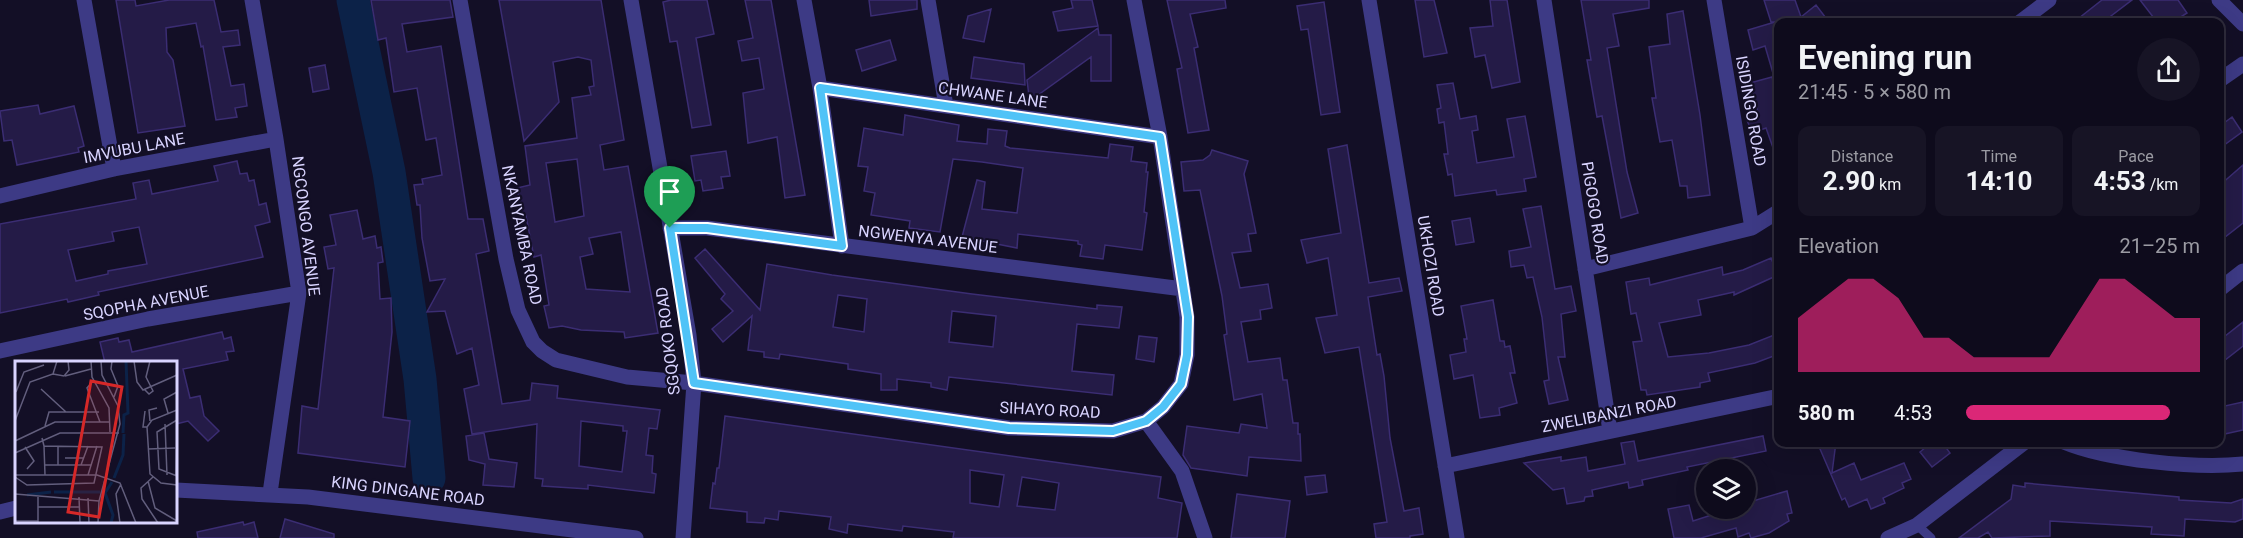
<!DOCTYPE html>
<html lang="en">
<head>
<meta charset="utf-8">
<style>
  body { margin:0; font-family:Roboto,sans-serif; background:#171425; color:#f1f3f6; height:100vh; display:flex; flex-direction:column; font-size:22px; white-space:nowrap }
  * { box-sizing:border-box; margin:0 }
  p { font-size:20px; color:#9b9ba3 }
  .icon { flex:none; width:33px; height:33px; fill:none; stroke:currentColor; stroke-width:2; stroke-linecap:round; stroke-linejoin:round }
  .map { position:relative; flex:1; overflow:hidden }
  .side { position:absolute; left:1774px; top:18px; width:450px; height:429px; display:flex; flex-direction:column; background:#0e0b1c; border-radius:12px; box-shadow:0 6px 24px #0002,0 0 0 2px #2e2b3b }
  .side>* { flex:none }
  .tools { position:absolute; left:1696px; top:459px; display:grid; gap:12px }
  .tools a { display:grid; place-items:center; width:60px; height:60px; border-radius:50%; background:#0e0b1c; box-shadow:0 6px 24px #0002,0 0 0 2px #2e2b3b; font-size:30px }
  .pin { position:absolute; display:grid; place-items:center; width:51px; height:51px; color:#fff; margin:-62px -26px; border-radius:50% 50% 50% 0; rotate:-45deg; box-shadow:0 0 6px #0007 }
  .pin .icon { rotate:45deg }
  .round { display:grid; place-items:center; flex:none; width:63px; height:63px; border-radius:32px; background:#171425 }
  .summary { display:flex; align-items:center; justify-content:space-between; height:102px; padding:0 24px }
  h1 { font-size:33px; font-weight:700; line-height:45px }
  .metrics { display:grid; grid-template-columns:repeat(3,1fr); gap:9px; height:102px; padding:6px 24px }
  .metrics div { display:grid; align-content:center; border-radius:12px; background:#171425; text-align:center }
  .metrics b { font-size:26px; font-weight:700 }
  .metrics small { font-size:16px; font-weight:400 }
  .metrics p { font-size:16px }
  .chart { height:168px; padding:12px 24px }
  .chart p { display:flex; justify-content:space-between }
  .chart svg { width:100%; height:108px; margin-top:6px; fill:#db2777; opacity:.7 }
  ul { padding:0 24px; list-style:none; font-size:20px }
  li { display:grid; grid-template-columns:96px 72px 1fr; align-items:center; height:45px }
  li i { height:15px; border-radius:8px; background:#db2777 }
  .map>svg:first-child { display:block }
</style>
</head>
<body>
<div class="map">
<svg width="2243" height="538" viewBox="0 0 2243 538">
  <rect width="100%" height="100%" fill="#130f26"/>
  <g fill="none" stroke-linecap="round" stroke-linejoin="round">
    <!-- river -->
    <path stroke="#0c2248" stroke-width="33" d="M353,0L389,172L420,379L429,478"/>
  </g>
  <!-- building -->
  <path fill="#241b47" stroke="#3b2d73" stroke-width="1.5" fill-rule="evenodd" d="M116,0H135L136,6L169,0H214L221,32L238,30L240,45L223,47L231,86L244,84L247,106L235,108L237,117L216,120L203,46L201,47L196,23L166,28L167,52L173,60L185,126L138,133Z
    M371,0H450L453,17L402,24L407,52L441,46L468,219H483L489,251L476,254L502,404L530,400L532,383L558,386L557,398L660,410L657,429L649,428L646,455L653,456L652,473L656,474L654,493L588,485V489L542,486L543,479L535,478L537,424L472,434L464,389L479,385L472,348L457,354L445,311L427,312L445,279L430,281L422,238L420,205H417L414,185L423,184L422,179L442,175L436,138L426,140L417,88L394,92L386,38L378,40ZM581,421L623,426V431H627L622,472L579,466Z
    M499,0H601L624,140L600,145L604,170L628,166L658,333L625,338L624,332L581,330L562,326L549,328L544,306L549,305L541,255L534,257L526,216H522L517,188L530,185L525,146L577,138L572,98L591,95L589,87L594,86L591,60L578,57L553,62L559,102L524,141ZM577,159L584,216L555,222L546,163ZM621,232L630,292L586,289L580,257L593,254L589,238Z
    M671,0H707L714,34L696,38L711,125L692,128L677,41L670,42L663,2Z
    M745,0H771L805,195L785,198L777,137L748,143L743,93L764,89L759,58L742,61L738,41L753,38Z
    M869,0H917V9L871,16Z
    M1071,0H1092L1098,26L1058,31L1053,12L1073,8Z
    M1167,0H1225L1226,8L1190,14L1198,47L1194,48L1209,130L1188,133L1177,69L1182,68Z
    M1415,0H1434L1447,53L1424,57Z
    M1490,0H1507L1520,82L1492,88L1485,55L1475,57L1470,28L1493,26Z
    M1581,0H1649V8L1613,14L1619,46L1607,48L1627,172L1638,213L1621,218L1602,116L1597,117L1587,60H1591Z
    M1764,0H1795L1801,17L1816,5L1829,22H1779V79L1775,80L1765,46L1753,50L1748,30L1775,22H1771Z
    M2102,0H2132L2103,22H2074Z
    M2140,0H2178L2187,13L2173,22H2157Z
    M1324,2L1340,112L1321,115L1308,29L1301,30L1297,6Z
    M991,9L984,42L963,38L968,16Z
    M1683,11L1700,115L1710,195L1688,198L1687,186H1680L1672,140L1660,142L1652,98H1656L1649,47L1670,44L1667,14Z
    M1098,28L1099,35H1111V81H1091V57L1038,95L1029,96L1027,80Z
    M890,40L896,60L862,71L856,50Z
    M974,57L1024,64L1025,85L971,78Z
    M325,65L329,89L313,92L309,68Z
    M1772,77L1779,103L1777,159L1766,128L1752,133L1747,120L1759,116L1750,83Z
    M1453,83L1460,119L1476,116L1478,130L1472,131L1477,163L1514,157L1507,119L1525,116L1536,177L1524,179L1526,191L1497,195L1496,190L1455,196L1452,174L1448,175L1444,154H1448L1444,122L1439,123L1437,109L1441,108L1437,85Z
    M38,105L40,114L74,106L84,146L78,148L79,152L17,165L12,140L4,141L0,111Z
    M905,115L959,125L957,141L987,144L988,129L1007,131L1005,146L1010,148L1108,158L1110,144L1133,147L1131,161L1147,163L1146,172H1148L1144,212L1147,213L1142,250L1105,245L1103,259L1080,256L1082,245L1078,244V241L1018,234L1017,248L962,237L977,180L985,182L982,209L1017,213L1023,168L982,162L953,159L940,232L909,228L910,221L871,215L875,193L864,191L868,167L858,166L864,128L903,135Z
    M2232,117L2242,132L2220,148V126Z
    M1347,145L1369,283L1399,278L1402,291L1368,297L1377,355L1380,354L1384,376L1390,438L1404,511L1419,508L1423,534L1410,536V538H1376L1374,524L1387,522L1359,347L1325,353L1316,318L1337,315L1328,258L1307,263L1301,240L1341,233L1328,149Z
    M1212,150L1248,161L1244,174L1256,233L1248,234L1251,251L1232,253L1240,288L1268,284L1272,308L1260,310L1261,319L1241,322L1248,362L1280,358L1283,380H1287L1293,423H1298V434H1300L1301,461L1249,457L1247,476L1191,468L1183,455L1187,426L1239,433L1241,424L1267,428L1262,394L1234,400L1224,335L1227,334L1222,296L1200,190L1184,191L1181,162L1203,160L1210,155Z
    M726,151L730,176L721,177L723,188L703,191L701,180L695,181L691,156Z
    M237,161L240,174L247,173L249,181L254,180L259,205L266,203L270,222L255,226L263,257L98,292L99,295L68,302L67,299L0,313V224L136,199L133,183L149,180L152,194L218,181L214,166ZM139,227L147,264L108,271V274L76,281L68,250L114,241L112,232Z
    M2243,165V223L2220,241V185Z
    M1541,206L1555,289L1571,286L1576,311L1561,314L1565,357H1558L1568,400L1549,404L1544,381L1549,380L1542,317L1533,277L1527,278L1524,265L1511,267L1509,251L1531,247L1523,209Z
    M357,210L363,239L375,236L377,248L381,247L383,262L378,263L380,299L391,298L392,332L383,417L410,421L405,467L298,453L302,406L318,409L334,268L328,269L324,247L336,245L330,215Z
    M1470,218L1474,242L1456,245L1452,221Z
    M705,249L760,310L767,264L832,275L972,294L1097,309V305L1122,307L1119,328L1077,324L1072,371L1114,375L1112,395L949,377L947,390L931,387V383L897,379V390H881V374L848,369V364L780,354L779,359L764,357V352L748,350L752,316L723,342L712,329L733,311L721,299L725,294L695,258ZM838,295L867,299L864,332L833,327ZM952,311L996,316L993,347L949,342Z
    M1771,258L1778,275L1734,295V292L1698,300L1701,315L1659,323L1668,357L1709,353L1749,345L1779,333V354L1755,363L1708,373L1710,381L1700,383V387L1647,395L1646,390H1641L1633,342L1642,341L1636,313L1631,314L1626,282L1649,278L1650,285L1722,267L1723,275L1743,270Z
    M1493,300L1500,341H1504L1505,347L1510,346L1515,373H1510L1517,403L1499,408L1500,415L1480,418L1473,375L1454,379L1450,355L1466,352L1464,339H1467L1461,306Z
    M2243,322V346L2220,364V340Z
    M222,332L224,339L231,337L234,351L226,352L228,360L183,369L190,398L200,396L204,416L219,431L208,441L188,421L176,424V363H105L100,342L118,338L119,342L129,340L132,352Z
    M1139,336L1157,338L1154,362L1136,359Z
    M2243,402V430L2220,435V407Z
    M725,416L1161,477L1158,498L1182,503L1177,538H953L954,532L903,526L902,531L848,524L847,533L829,529L831,517L779,511L778,520L765,518L764,523L747,522V512L710,508L713,483L715,484L717,468H719ZM970,470L1004,475L999,507L970,503ZM1022,477L1059,483L1055,510L1017,506Z
    M484,433L489,459L517,463L514,487L483,485L485,464L469,460L466,436Z
    M1763,436L1766,451L1687,467L1688,470L1642,480L1643,485L1629,488L1628,482L1592,490L1593,496L1585,497L1584,501L1567,504L1564,488L1553,490L1524,463L1561,457V461L1586,457L1588,471L1625,464L1621,443L1634,441L1638,461Z
    M1817,442H1836L1832,473L1854,463L1861,480L1904,463L1911,479L1902,483L1904,488L1883,498L1885,503L1871,509L1867,499L1849,507L1845,498L1842,500Z
    M1932,442H1942L1950,453L1932,467L1920,452Z
    M1325,475L1327,492L1307,495L1305,477Z
    M2025,483L2179,497V500L2231,503L2243,499V519L2235,522L2185,519L2184,536L2151,534L2152,527L2050,521V536L1992,538L1988,532L1978,538H1959L2011,499L2013,485L2025,487Z
    M1787,491L1792,513L1787,514L1789,521L1769,533L1751,538L1749,533L1738,537L1736,528L1701,538H1674L1668,509L1689,505L1693,521L1733,508H1746V503Z
    M1237,494L1290,501L1285,538H1231Z
    M285,519L334,534V538H280Z
    M243,522L244,525L254,522L258,538H198L197,532Z"/>
  <g fill="none" stroke-linecap="round" stroke-linejoin="round">
    <!-- service -->
    <path stroke="#3d3a85" stroke-width="9" d="M1917,525L1931,538"/>
    <!-- minor -->
    <path stroke="#3d3a85" stroke-width="15" d="M84,0L114,169
      M252,0L276,139L299,293L270,493
      M460,0L506,259L518,310L533,342L542,351L556,360L627,377L694,383L1009,428L1113,431L1146,421L1163,407L1181,384L1187,355V317L1160,137L1134,0
      M631,0L689,335L694,383L683,538
      M804,0L820,88L842,246
      M928,0L946,106
      M1369,0L1457,538
      M1544,0L1610,431
      M1714,0L1752,228
      M2219,0L2243,24
      M2020,22L2049,0
      M2220,80L2243,64
      M820,88L1160,137
      M0,196L114,169L276,139
      M670,228H707L1183,289
      M1585,269L1752,228L1779,211
      M0,351L148,319L299,293
      M1146,421L1182,471L1205,538
      M2064,442C2107,460 2196,469 2243,464
      M1445,466L1779,396"/>
    <!-- tertiary -->
    <path stroke="#3d3a85" stroke-width="15" d="M2220,289L2243,271
      M176,490L308,497L636,538
      M0,512L16,508
      M1888,538L1917,525L2025,442"/>
  </g>
  <g fill="none" stroke-linecap="round" stroke-linejoin="round">
    <defs>
      <path id="route" d="M820,88L1160,137L1188,317L1187,355L1181,384L1163,407L1146,421L1113,431L1009,428L694,383L670,228H707L842,246Z"/>
    </defs>
    <!-- route casing -->
    <use href="#route" stroke="#fff" stroke-width="12"/>
    <!-- route -->
    <use href="#route" stroke="#4fc3f7" stroke-width="8"/>
  </g>
  <g text-anchor="middle" dominant-baseline="central" stroke-width="4.5" stroke-linejoin="round" paint-order="stroke">
    <!-- street labels -->
    <g font-size="16" fill="#d9d4ff" stroke="#130f26">
      <text transform="translate(993 95) rotate(8)">CHWANE LANE</text>
      <text transform="translate(1751 111) rotate(80)">ISIDINGO ROAD</text>
      <text transform="translate(134 148) rotate(-11)">IMVUBU LANE</text>
      <text transform="translate(1595 213) rotate(81)">PIGOGO ROAD</text>
      <text transform="translate(306 226) rotate(83)">NGCONGO AVENUE</text>
      <text transform="translate(522 235) rotate(78)">NKANYAMBA ROAD</text>
      <text transform="translate(928 239) rotate(7)">NGWENYA AVENUE</text>
      <text transform="translate(1431 266) rotate(81)">UKHOZI ROAD</text>
      <text transform="translate(146 303) rotate(-11)">SQOPHA AVENUE</text>
      <text transform="translate(668 341) rotate(-97)">SGQOKO ROAD</text>
      <text transform="translate(1050 410) rotate(3)">SIHAYO ROAD</text>
      <text transform="translate(1609 414) rotate(-11)">ZWELIBANZI ROAD</text>
      <text transform="translate(408 491) rotate(7)">KING DINGANE ROAD</text>
    </g>
  </g>
  <!-- overview -->
  <g transform="translate(15 361)">
    <rect width="162" height="162" fill="#130f26"/>
    <path fill="none" stroke="#0c2248" stroke-width="3" d="M108,72L109,54L113,52L111,0M99,117L108,94L109,73M39,131H85M12,134L36,131M96,162L98,154L90,132L97,121"/>
    <path fill="none" stroke="#625e7d" stroke-width="1.5" d="M76,0L77,16L94,47L95,71M97,0L96,8L103,25L99,36M119,0L122,21L128,29L162,14M38,13L49,15L54,9L53,0M50,15L76,8M79,19L72,27L85,61M26,28L51,51M130,29L134,33L138,30L131,16L135,0M1,31L9,11L29,4M162,49L137,59L132,66L135,113L146,122L162,124M130,50L128,66H132M153,52L149,38L162,31M162,59L142,71L144,108L162,115M0,60L15,21L38,13L42,0M135,60L134,49L142,47M150,63L152,114M30,65L34,51H84M0,80L40,61H94M29,85L30,114M10,86L19,100L12,108M133,88L160,87M0,92L45,72H104M50,97H69M29,104H76M43,104V85M66,104L73,85M0,114H82L105,122L121,162M73,114L82,85M161,115L162,69M0,116L12,124L79,122L87,86L29,85L27,77M138,116L126,127L127,138L143,162M133,120L140,147L162,160M0,133L84,140M23,136V162M64,136L65,162M73,137L74,162M23,146H64M0,160H23M83,162L84,140L105,63L103,45L87,14L86,0M105,162L101,133L106,123"/>
    <path fill="#d62828" fill-opacity="0.15" stroke="#d62828" stroke-width="3" d="M76,20L107,26L84,156L53,151Z"/>
    <rect width="162" height="162" fill="none" stroke="#d9d4ff" stroke-width="3"/>
  </g>
</svg>
<div class="tools">
<a><svg class="icon" aria-label="layers" viewBox="0 0 24 24"><path d="M12 4l9 5-9 5-9-5zM3 14l9 5 9-5"/></svg></a>
</div>
<div class="pin" style="left:670px;top:228px;background:#1e9e55"><svg class="icon" aria-label="arrive" viewBox="0 0 24 24"><path d="M6 21V4h12l-3 4 3 4H6"/></svg></div>
<section class="side">
<div class="summary"><div><h1>Evening run</h1><p>21:45 · 5 × 580 m</p></div><a class="round"><svg class="icon" aria-label="share" viewBox="0 0 24 24"><path d="M12 15V3M7 8l5-5 5 5M5 13v7h14v-7"/></svg></a></div>
<div class="metrics">
<div><p>Distance</p><b>2.90<small> km</small></b></div>
<div><p>Time</p><b>14:10</b></div>
<div><p>Pace</p><b>4:53<small> /km</small></b></div>
</div>
<div class="chart"><p><span>Elevation</span>21–25 m</p>
<svg viewBox="0 0 160 44" preserveAspectRatio="none"><path d="M0 44V22L10 14L20 6L30 6L40 14L50 30L60 30L70 38L80 38L90 38L100 38L110 22L120 6L130 6L140 14L150 22L160 22V44z"/></svg>
</div>
<ul>
<li><b>580 m</b>4:53<i style="width:87%"></i></li>
</ul>
</section>
</div>
</body>
</html>
